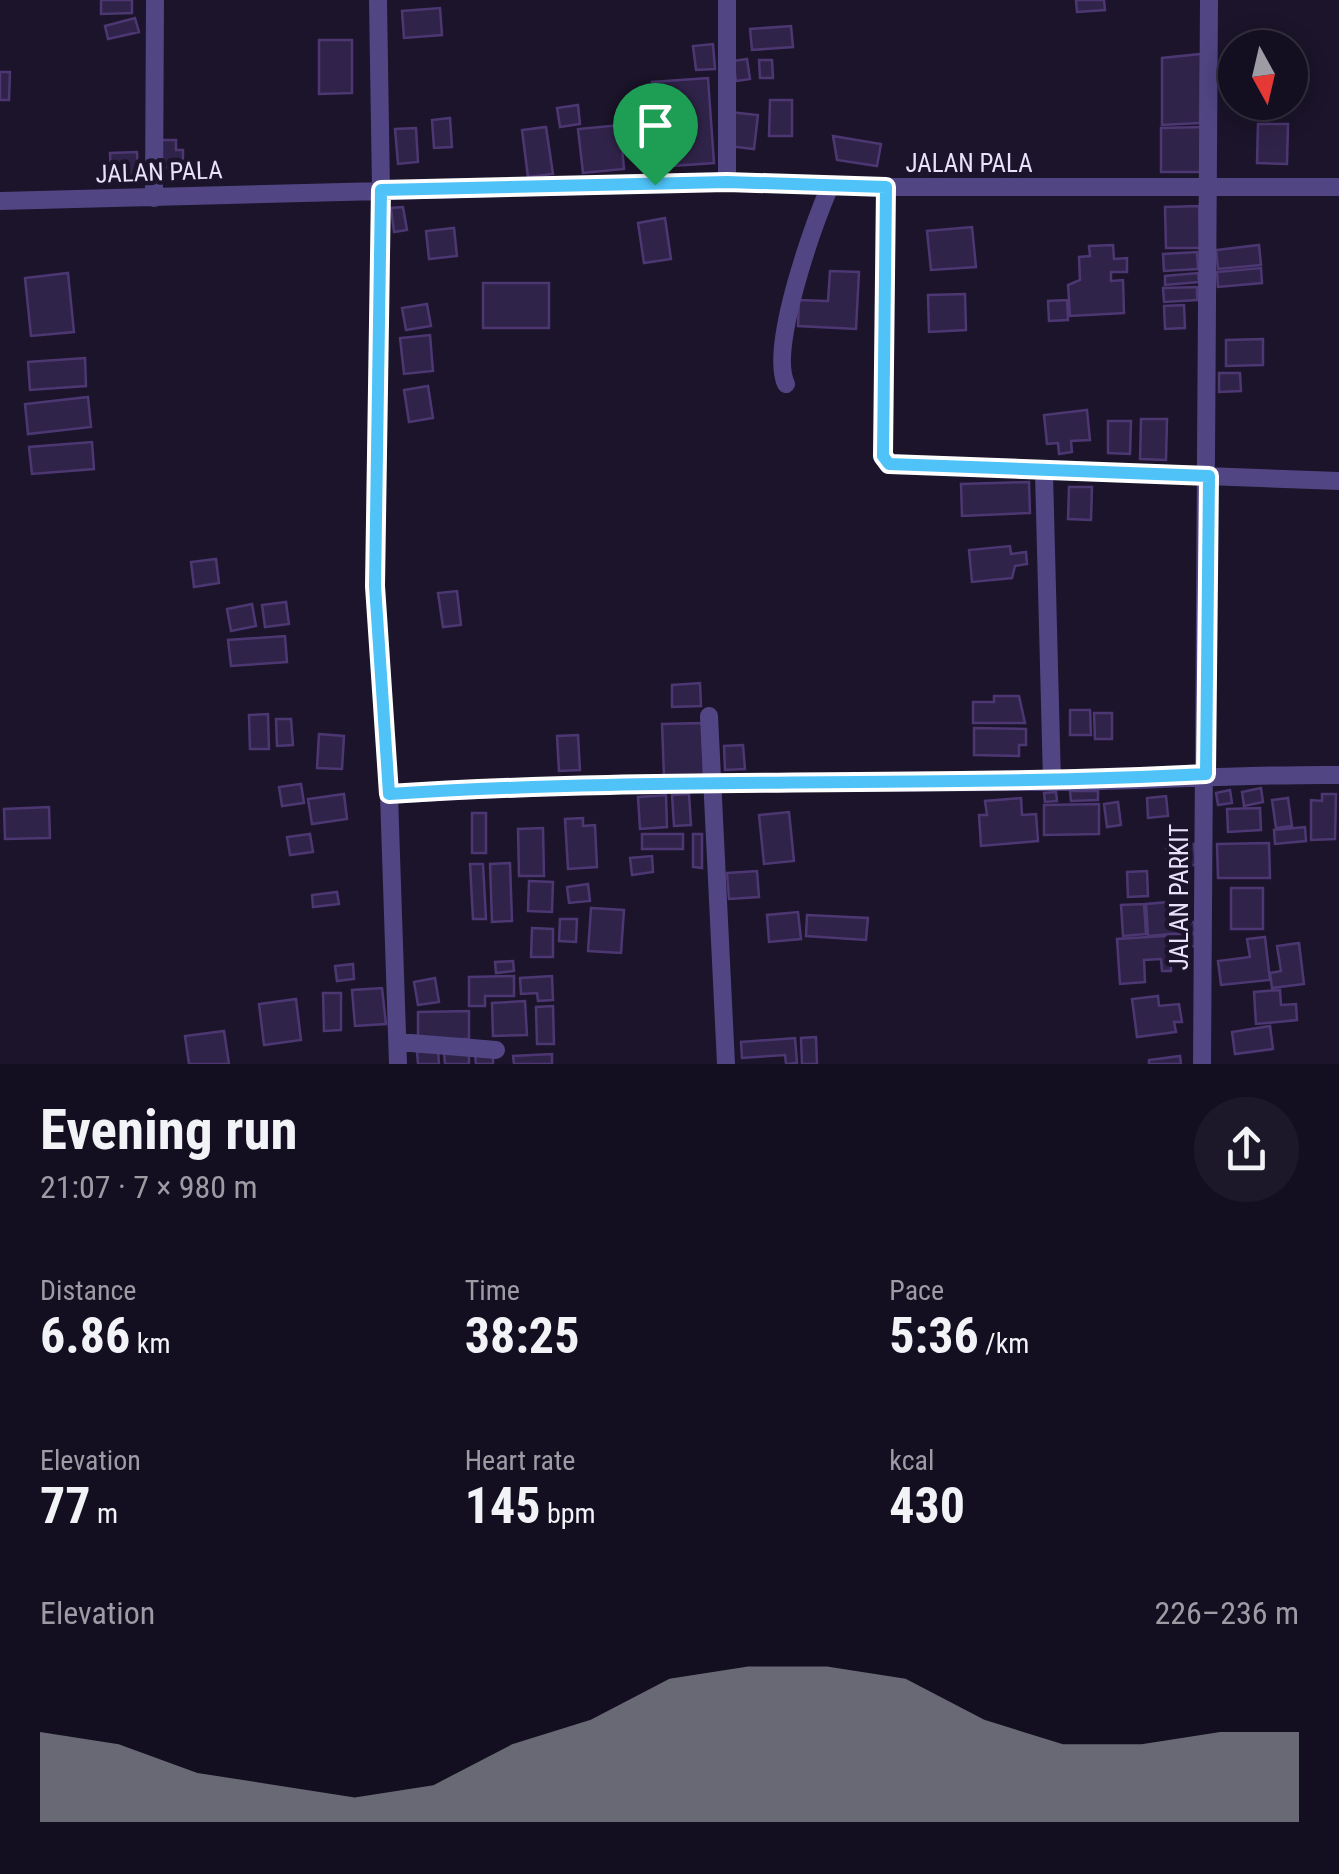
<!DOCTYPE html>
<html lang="en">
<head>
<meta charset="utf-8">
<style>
  body { margin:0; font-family:"Roboto Condensed",sans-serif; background:#1d1829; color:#f1f3f6; height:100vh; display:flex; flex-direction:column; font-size:38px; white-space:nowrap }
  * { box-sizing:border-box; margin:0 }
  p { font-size:32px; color:#9d9ca5 }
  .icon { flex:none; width:55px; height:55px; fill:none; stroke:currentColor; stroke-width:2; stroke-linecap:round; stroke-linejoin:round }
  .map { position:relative; height:1064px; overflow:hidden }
  .drawer { display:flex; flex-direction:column; background:#140f20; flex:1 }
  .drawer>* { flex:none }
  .needle { width:65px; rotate:172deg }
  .buttons { position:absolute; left:1218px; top:30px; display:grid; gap:20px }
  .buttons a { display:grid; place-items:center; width:90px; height:90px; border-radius:50%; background:#140f20; box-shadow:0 5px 25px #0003,0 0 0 2px #332f3e; font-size:50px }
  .pin { position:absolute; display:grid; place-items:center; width:85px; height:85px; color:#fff; margin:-102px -42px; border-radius:50% 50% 50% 0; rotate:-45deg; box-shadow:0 0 10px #0007 }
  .pin .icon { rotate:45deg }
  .round { display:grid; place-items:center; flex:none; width:105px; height:105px; border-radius:52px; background:#1d1829 }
  .overview { display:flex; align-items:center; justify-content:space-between; height:170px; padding:0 40px }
  h1 { font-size:55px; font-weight:700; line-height:75px }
  .stats { display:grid; grid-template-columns:repeat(3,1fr); gap:15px; height:170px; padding:10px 40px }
  .stats div { display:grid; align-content:center }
  .stats b { font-size:50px; font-weight:700 }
  .stats small { font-size:28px; font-weight:400 }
  .stats p { font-size:28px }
  .chart { height:280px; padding:20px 40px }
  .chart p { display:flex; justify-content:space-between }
  .chart svg { width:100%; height:180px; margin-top:10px; fill:#8c9099; opacity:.7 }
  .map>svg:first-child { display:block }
</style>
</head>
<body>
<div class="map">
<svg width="1339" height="1064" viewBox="0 0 1339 1064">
  <rect width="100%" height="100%" fill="#1b142a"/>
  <!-- building -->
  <path fill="#302349" stroke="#4c3772" stroke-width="2.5" d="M101,0H132V13L101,14Z
    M1076,0H1104L1105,10L1077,12Z
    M440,8L442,35L404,38L402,11Z
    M135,18L139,32L108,39L105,26Z
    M791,26L793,47L752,50L750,29Z
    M319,40H352V93L319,94Z
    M713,44L715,69L696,70L693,46Z
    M1201,54L1200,123L1162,125V58Z
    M747,59L750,79L736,81L733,61Z
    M759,60H772L773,78H760Z
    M0,72H10L9,100H0Z
    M708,78L714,163L658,167L652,82Z
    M770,100H792V136H769Z
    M578,105L580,124L560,127L557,108Z
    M730,112L758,115L754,149L727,146Z
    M450,118L452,147L434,148L432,120Z
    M1258,124H1288L1287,164L1257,163Z
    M620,125L624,169L583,173L578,129Z
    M546,127L553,174L528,177L522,130Z
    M1201,127L1202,172H1161V128Z
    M416,128L418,162L398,164L395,129Z
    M833,136L881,144L877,166L837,160Z
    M156,140H176V150H183V167L157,168Z
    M137,152L138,180L111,181L110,153Z
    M1199,206L1200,248H1166L1165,207Z
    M403,207L407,230L394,232L391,208Z
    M665,218L671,259L644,263L638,223Z
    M972,227L976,267L931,270L927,231Z
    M454,228L457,256L429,259L426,231Z
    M1113,245L1114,259L1127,258V272H1111V281L1123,280L1124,313L1070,316L1068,285L1080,280L1079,257L1090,256L1089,246Z
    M1259,245L1261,265L1218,269L1216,250Z
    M1197,252L1198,269L1164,271L1163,254Z
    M1261,268L1262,283L1218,287L1217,272Z
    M830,271L859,272L856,329L798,326L799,300L828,301Z
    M68,273L74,332L31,336L25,278Z
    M1198,273L1199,282L1165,285V276Z
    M483,283H549V328H483Z
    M1197,287V300L1164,302L1163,288Z
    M965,294L966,330L929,332L928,295Z
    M1067,300L1068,320L1049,321L1048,301Z
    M427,304L431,326L406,330L402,308Z
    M1184,305L1185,328L1165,329L1164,306Z
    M430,335L433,371L404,374L400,338Z
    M1263,339V365L1226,366V340Z
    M85,358L86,386L30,390L28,362Z
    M1219,373H1240L1241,391L1219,392Z
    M428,386L433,418L409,422L404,390Z
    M88,397L91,427L28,434L25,404Z
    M1087,410L1090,440L1071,441L1072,452L1059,454L1058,443L1047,444L1044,415Z
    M1141,419H1167L1166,460L1140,459Z
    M1108,421H1131L1130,454L1108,453Z
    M92,442L94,469L32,474L29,447Z
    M1029,482L1030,513L962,516L961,484Z
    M1069,487H1092L1091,520L1068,519Z
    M1010,546L1011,554L1026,552L1027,564L1015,566L1012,578L972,582L969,550Z
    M216,559L219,583L194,587L191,562Z
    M457,591L461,625L443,627L438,593Z
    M286,602L289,624L265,627L262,605Z
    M252,604L256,626L231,631L227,609Z
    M285,636L287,662L231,666L228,640Z
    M700,683L701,706L672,707V685Z
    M994,696H1019L1025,723H973V702H994Z
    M1070,710H1090L1091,735H1070Z
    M1094,713H1112V739H1095Z
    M268,714L269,749H250L249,715Z
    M276,719H291L293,745L277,746Z
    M702,723L704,776L664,777L662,724Z
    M974,728L1026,729V745H1019V756L974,755Z
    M319,734L344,736L342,769L317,768Z
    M578,735L580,770L559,771L557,736Z
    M743,745L745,769L725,770L724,746Z
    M301,784L304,803L282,806L279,787Z
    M1261,788L1263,802L1244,806L1242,792Z
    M1230,790L1232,803L1218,805L1216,793Z
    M1070,791H1098V800L1071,801Z
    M1056,792L1057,801L1045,802L1044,793Z
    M344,794L347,819L312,824L308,799Z
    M689,794L691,825L674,826L672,795Z
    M1322,794H1336L1335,839L1311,840V800L1322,801Z
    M666,795L667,827L640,829L638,797Z
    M1166,796L1168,816L1148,818L1147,798Z
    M1021,798L1022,815L1036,814L1038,841L981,846L979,815H987L985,801Z
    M1288,798L1292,826L1276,828L1272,800Z
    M1118,802L1121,825L1107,827L1104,804Z
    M1099,804V834L1044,835V805Z
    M49,807L50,838L5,839L4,809Z
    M1260,808L1261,830L1228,832L1227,809Z
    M789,812L794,861L764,864L759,815Z
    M472,813H486V853H472Z
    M583,818V826L595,825L597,867L568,869L565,819Z
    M1305,827L1306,841L1275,844L1274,830Z
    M543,828L544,876H519L518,829Z
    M310,834L313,852L290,855L287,837Z
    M642,834H683V849H642Z
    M693,834H702V868L693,867Z
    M1269,843L1270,878H1218L1217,844Z
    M1194,844L1196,865L1168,868L1166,847Z
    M652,856L653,872L632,875L630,858Z
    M510,863L512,921L492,922L490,864Z
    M470,864H483L486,919H473Z
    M757,871L759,897L729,899L727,873Z
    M1147,871L1148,896L1128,897L1127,872Z
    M529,881L553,882L552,912L528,911Z
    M588,884L590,901L569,903L567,887Z
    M1231,888H1263V929H1231Z
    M337,892L339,904L313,907L312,895Z
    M1169,902L1168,906L1184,904L1185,922H1194L1195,932L1148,936L1146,904Z
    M1144,904L1146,934L1123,936L1121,905Z
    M591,908L624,910L621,953L588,951Z
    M798,912L801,939L769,942L767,915Z
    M807,915L868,918L866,940L806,936Z
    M560,919H577L576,942L559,941Z
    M532,928L553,929V957H531Z
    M1195,934V946L1182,947L1183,963H1171V971H1162L1161,959L1144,960L1145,982L1120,984L1117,939Z
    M1265,937L1270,980L1221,985L1218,961L1250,957L1247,939Z
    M1299,943L1304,984L1272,988L1270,973L1281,971L1277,946Z
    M513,961L514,971L496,973L495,962Z
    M353,964L354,979L337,981L335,966Z
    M514,976V996H485V1006H469V977Z
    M552,976L553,1000L538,1001L537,993L521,994L520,978Z
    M435,978L439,1002L418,1005L414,982Z
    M382,988L386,1024L355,1026L352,990Z
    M1280,990L1281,1005L1296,1004L1297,1020L1256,1024L1254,992Z
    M323,993H341V1030L324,1031Z
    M1158,996L1159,1006L1179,1004L1182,1022H1174L1176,1032L1137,1037L1132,999Z
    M296,999L301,1040L264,1045L259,1004Z
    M525,1001L527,1035L493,1036L492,1003Z
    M553,1006L554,1044H537L536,1007Z
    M469,1011V1039H418V1012Z
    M1270,1026L1273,1049L1235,1054L1232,1032Z
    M224,1031L229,1064H189L185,1036Z
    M816,1037L817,1064H802L801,1038Z
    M795,1038L797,1063L786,1064L785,1055L742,1058L741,1042Z
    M438,1050L439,1064H418L417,1052Z
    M469,1051V1064H445L444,1053Z
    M552,1054V1064H514L513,1056Z
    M475,1055H493V1064H476Z
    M1180,1056L1181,1064H1149V1060Z"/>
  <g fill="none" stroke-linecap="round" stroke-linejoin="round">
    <!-- street -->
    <path stroke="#514583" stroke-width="18" d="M378,0L381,190L375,586L389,795L398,1064
      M727,182V0
      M886,187L883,456L889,464L1339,481
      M154,198L155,0
      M0,201L727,182L886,187H1339
      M786,384C769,348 813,226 830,186
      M1044,473L1052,782
      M709,716L726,1064
      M389,795C609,780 830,783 1050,782C1147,781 1243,774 1339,775
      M399,1042L496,1050
      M1202,1064L1209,0"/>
  </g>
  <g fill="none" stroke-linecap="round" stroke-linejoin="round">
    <defs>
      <path id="route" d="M727,182L886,187L883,456L889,464L1209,476L1206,774C934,788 661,776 389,794L375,586L381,190Z"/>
    </defs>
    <!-- route casing -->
    <use href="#route" stroke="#fff" stroke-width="20"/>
    <!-- route -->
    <use href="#route" stroke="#4fc3f7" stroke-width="12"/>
  </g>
  <g text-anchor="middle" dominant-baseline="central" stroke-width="9" stroke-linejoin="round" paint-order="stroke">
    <!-- street labels -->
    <g font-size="25" fill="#e8e1fb" stroke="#1b142a">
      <text x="969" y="163">JALAN PALA</text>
      <text transform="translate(159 172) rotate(-2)">JALAN PALA</text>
      <text transform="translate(1179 897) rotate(-90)">JALAN PARKIT</text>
    </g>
  </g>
</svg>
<div class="buttons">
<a><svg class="needle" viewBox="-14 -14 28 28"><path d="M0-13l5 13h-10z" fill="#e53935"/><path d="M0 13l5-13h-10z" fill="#9d9ca5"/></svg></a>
</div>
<div class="pin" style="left:655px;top:185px;background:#1e9e55"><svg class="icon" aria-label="arrive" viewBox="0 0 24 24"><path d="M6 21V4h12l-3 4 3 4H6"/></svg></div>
</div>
<section class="drawer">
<div class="overview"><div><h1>Evening run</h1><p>21:07 · 7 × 980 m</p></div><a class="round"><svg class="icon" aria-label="share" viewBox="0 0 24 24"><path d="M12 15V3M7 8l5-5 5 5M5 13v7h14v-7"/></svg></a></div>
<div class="stats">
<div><p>Distance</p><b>6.86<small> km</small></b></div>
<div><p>Time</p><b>38:25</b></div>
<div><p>Pace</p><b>5:36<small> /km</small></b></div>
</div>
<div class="stats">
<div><p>Elevation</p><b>77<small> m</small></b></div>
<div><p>Heart rate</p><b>145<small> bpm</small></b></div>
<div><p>kcal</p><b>430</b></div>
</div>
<div class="chart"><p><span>Elevation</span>226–236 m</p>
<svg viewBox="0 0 160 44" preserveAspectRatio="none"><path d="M0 44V22L10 25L20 32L30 35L40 38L50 35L60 25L70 19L80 9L90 6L100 6L110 9L120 19L130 25L140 25L150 22L160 22V44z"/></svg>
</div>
</section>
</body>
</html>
